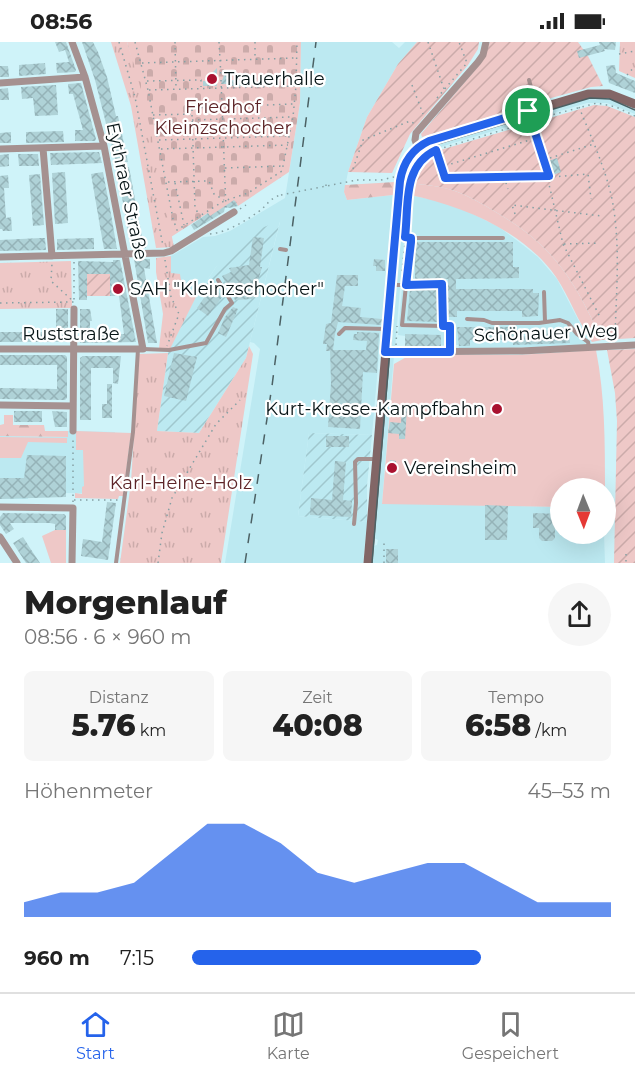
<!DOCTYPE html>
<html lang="de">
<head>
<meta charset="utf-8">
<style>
  body { margin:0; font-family:Montserrat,sans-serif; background:#f6f6f6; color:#222; height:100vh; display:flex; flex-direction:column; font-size:22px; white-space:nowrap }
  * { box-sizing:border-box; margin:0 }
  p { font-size:20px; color:#767676 }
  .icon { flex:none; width:33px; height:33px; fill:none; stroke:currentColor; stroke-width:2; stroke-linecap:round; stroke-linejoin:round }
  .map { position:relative; height:521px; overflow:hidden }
  .drawer { display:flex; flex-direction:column; background:#fff; flex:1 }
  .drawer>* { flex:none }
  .needle { width:39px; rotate:179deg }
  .controls { position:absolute; left:550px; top:436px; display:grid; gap:12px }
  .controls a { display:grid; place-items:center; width:66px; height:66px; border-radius:50%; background:#fff; box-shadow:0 6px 24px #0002; font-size:30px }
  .pin { position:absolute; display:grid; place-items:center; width:51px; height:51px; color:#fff; margin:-26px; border:3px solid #fff; border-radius:50%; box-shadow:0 2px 6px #0007 }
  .round { display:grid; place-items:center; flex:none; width:63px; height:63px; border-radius:32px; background:#f6f6f6 }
  .headline { display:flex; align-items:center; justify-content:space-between; height:102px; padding:0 24px }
  h1 { font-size:33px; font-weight:800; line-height:45px }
  .metrics { display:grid; grid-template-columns:repeat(3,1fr); gap:9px; height:102px; padding:6px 24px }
  .metrics div { display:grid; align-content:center; border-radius:9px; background:#f6f6f6; text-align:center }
  .metrics b { font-size:30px; font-weight:800 }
  .metrics small { font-size:16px; font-weight:400 }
  .metrics p { font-size:16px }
  .chart { height:168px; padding:12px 24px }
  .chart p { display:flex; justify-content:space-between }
  .chart svg { width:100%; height:108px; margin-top:6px; fill:#2563eb; opacity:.7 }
  ul { padding:0 24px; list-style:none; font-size:20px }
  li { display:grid; grid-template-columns:96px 72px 1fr; align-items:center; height:45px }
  li i { height:15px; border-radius:8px; background:#2563eb }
  .status { display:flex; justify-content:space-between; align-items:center; height:42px; padding:0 30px; background:#fff; direction:ltr }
  .status svg { height:16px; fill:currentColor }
  .dock { display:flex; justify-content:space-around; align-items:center; height:84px; border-top:2px solid #e0e0e0; background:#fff; font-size:16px; color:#767676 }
  .dock a { display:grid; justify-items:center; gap:3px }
  .dock .on { color:#2563eb }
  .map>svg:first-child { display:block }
</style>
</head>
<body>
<div class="status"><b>08:56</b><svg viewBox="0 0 49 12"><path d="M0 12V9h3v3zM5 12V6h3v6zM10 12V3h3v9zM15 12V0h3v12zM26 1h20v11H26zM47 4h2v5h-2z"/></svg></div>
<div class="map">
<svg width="635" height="521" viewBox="0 0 635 521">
  <defs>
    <pattern id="industrial-furrows" width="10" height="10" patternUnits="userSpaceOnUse" patternTransform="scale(1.5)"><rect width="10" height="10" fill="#bce9f1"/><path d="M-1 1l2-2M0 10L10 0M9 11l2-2" fill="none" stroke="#a0c7ce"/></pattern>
    <pattern id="forest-firs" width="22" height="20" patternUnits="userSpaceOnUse" patternTransform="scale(1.5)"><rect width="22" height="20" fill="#eec8c7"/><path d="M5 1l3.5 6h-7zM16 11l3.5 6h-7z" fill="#cbabaa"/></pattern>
    <pattern id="cemetery-stones" width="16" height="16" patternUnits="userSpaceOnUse" patternTransform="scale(1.5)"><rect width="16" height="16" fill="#eec8c7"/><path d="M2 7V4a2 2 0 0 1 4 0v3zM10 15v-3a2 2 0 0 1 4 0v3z" fill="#cbabaa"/></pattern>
    <pattern id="park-tufts" width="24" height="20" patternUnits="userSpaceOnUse" patternTransform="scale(1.5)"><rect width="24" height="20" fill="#eec8c7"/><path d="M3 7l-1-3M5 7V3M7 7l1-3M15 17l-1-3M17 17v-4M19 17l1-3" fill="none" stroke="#cbabaa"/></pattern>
    <pattern id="garden-furrows" width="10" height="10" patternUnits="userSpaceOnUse" patternTransform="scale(1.5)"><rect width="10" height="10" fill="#eec8c7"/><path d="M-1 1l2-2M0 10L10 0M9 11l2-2" fill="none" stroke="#cbabaa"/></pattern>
    <pattern id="building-cross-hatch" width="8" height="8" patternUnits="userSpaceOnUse" patternTransform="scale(1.5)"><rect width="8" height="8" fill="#afd2d7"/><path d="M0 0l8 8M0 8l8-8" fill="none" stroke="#95b3b8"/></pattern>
  </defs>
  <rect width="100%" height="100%" fill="#cff3f9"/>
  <!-- built -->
  <path fill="#bce9f1" d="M301,0H392L399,6L405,0H417L398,22L367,75L348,130L344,150L347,158L393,153L372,393L309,391L298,474L367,480L363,521H225L260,307L254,301L250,300L280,180L216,225L196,255L185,250L171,231V214L203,195L215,194L230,189L285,156L300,61Z
    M605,54L635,66V72L607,61H587L453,101L429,109L418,118L413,126L409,139L395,307L389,305L404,135L409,120L426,104L589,55Z
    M410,153L439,159L463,167L499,185L523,203L538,215L557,237L584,289L592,300L581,303L531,305L470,306H459L458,303L405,304V294L398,293Z
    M394,313L382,461L561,465V492H604L605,521H371L373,504L377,503L378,498L374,496L389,315Z
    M68,389L115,390L111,452L66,451V455L28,453V457H0V394L68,395Z"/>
  <!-- industrial -->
  <path fill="url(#industrial-furrows)" d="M280,179L246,316L199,391L157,389L168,311L183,277L196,255L216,225L241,199L256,188Z
    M309,391L372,393L367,444V480L298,474Z"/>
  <!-- grass -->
  <path fill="#eec8c7" d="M411,141C425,143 439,144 452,148C467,153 481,161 494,169C554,204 573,236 602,298L592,300C578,280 570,256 556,235C524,189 463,164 410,153Z
    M596,308C605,354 605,400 605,447H561V465L382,462L394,322L410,313H518Z
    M76,389L131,391L123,454H119L118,457L75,456V451L82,452V445L84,444L83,408H76Z
    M0,395L67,396V401L28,400L21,416H0Z
    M55,488H66V521H51L42,494Z"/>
  <!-- forest -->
  <path fill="url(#forest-firs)" d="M395,140L393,153L347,158L344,150L345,143Z
    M4,373H13V383H44L45,389H68V395L0,394V383L4,382Z"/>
  <!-- cemetery -->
  <path fill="url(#cemetery-stones)" d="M127,0H301L300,61L289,130L238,164L235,159L215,171L211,176L208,171L171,195L143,59Z"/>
  <!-- park -->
  <path fill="url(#park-tufts)" d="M111,0H127C149,66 160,137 174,205L156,206L131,64Z
    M620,0H635V36L619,29Z
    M171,214V231L180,232C182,246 185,249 196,255L170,307L159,306L163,272L156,230V216Z
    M71,219L72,266L0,267V221Z
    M249,304L253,312L221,521H120L131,440L139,312L168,311L157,389L199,391L246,316Z"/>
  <!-- garden -->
  <path fill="url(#garden-furrows)" d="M417,0H479L478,7L468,23L410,92L392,131L348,130L367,75L398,22Z
    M490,0H578L588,14L603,44L591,45L544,58C533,58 525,58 518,66L422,95L421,92L481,21Z
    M594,63L607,64L635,75V296L602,298C573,236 554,204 494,169C481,161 467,153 452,148C439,144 425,143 411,141L420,120L437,109Z
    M87,232H110V254H87Z
    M635,307V521H614L617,379L615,351L607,308Z"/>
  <!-- building -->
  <path fill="url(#building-cross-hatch)" d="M55,0H66L76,28L75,30L57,31L56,21L69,20L65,8L59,10Z
    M82,0H93L98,10L107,35L116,74H118L128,120L116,121L95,38Z
    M599,0H616L615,8L604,7L605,9L579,16L577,9L600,3Z
    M45,21L46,32L19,34V23Z
    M615,23L616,31L635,39V51L609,41L606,24Z
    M0,24H8L9,35H0Z
    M217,26V44H203V39H208V33L212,31Z
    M228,29L231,30L232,38H243V44H227V42H221L225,30Z
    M81,41L96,97L95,99H75V88H83L73,52H69L68,42Z
    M56,43L58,73L35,74L33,56L22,57L21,45Z
    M8,46L9,58H0V47Z
    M63,89L64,100L26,101V90Z
    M11,90V101H0V91Z
    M99,110L102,121L51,123L50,111Z
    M9,112V124L0,125V113Z
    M18,112H38L39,124H19Z
    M557,116L561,130L553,133L548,119Z
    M129,125L143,200L145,199L146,206H131L117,127Z
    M65,130L68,181L55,182L52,131Z
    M103,130L111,172L117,207H104L102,196L91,132Z
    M40,132L44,183L33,184L29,133Z
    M8,133L9,146H4L6,176L11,175L12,189H3L2,187H0V134Z
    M234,158L238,164L229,166L225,165L224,170L194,188L191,183L201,176L208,171L210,174Z
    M253,195L264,196L260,225H262L253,257L235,258L222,234L231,230L229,226L249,223Z
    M41,196H45L46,208L0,209V198Z
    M94,196V207L57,208V197Z
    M415,200H513V225H519V236L456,237V247H533V251H539L538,274L522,275V269H457V275H448V237H415Z
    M134,217H150V227L144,226L157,301H148Z
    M374,217L385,218V229H376V224H373Z
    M113,218H120L136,300L80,301V267H90L92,279H90V292H124L119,254H110V232H87V258H79L78,219L113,220Z
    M337,233H358V244H345L342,264L361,266L360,275L382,277L381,283L338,280L335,292L333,308H366L367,299L353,298L354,292H357V290L379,291L377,331L363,330L360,387L328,385L331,341L330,309H326L327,302H323L326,282L331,281Z
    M212,244L223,254L208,274L197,266Z
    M410,247H438V280L407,279Z
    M233,265L238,267L226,295L218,291L225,275Z
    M56,267H68V298L66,300H0V290H56Z
    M457,285H516V294H531V290L566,286L569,289L570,301L513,303V298H470V304H459Z
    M405,292L441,293V304H405Z
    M174,311L197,315L186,359L164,354Z
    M0,313H65L67,315V356L65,358L0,357V346L57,347V323H0Z
    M83,314H121L118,342L113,341V326H91V378H80V316Z
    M107,342H112V376H102V362H107Z
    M402,365L407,366L405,397H399V392L388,391L390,380L401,381Z
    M14,369H42V380H14Z
    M52,369L67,370V385H55Z
    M326,394H349V405H326Z
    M27,413L66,414V455L0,457V436H24Z
    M390,418L396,419L395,433H389Z
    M335,419L346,420L343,458L352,459L351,475L310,473L311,456L332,458Z
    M107,460L116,461L108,518L81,514L83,497L102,500Z
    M485,463L508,464L507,498H485Z
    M3,471L64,472L66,474V488H55V482L50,481H10L14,487L6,492L0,483V475Z
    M533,471L561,472V486H555V496L552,499H542L539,496V486H533Z
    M23,495L30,506L40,521H26L13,501Z
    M386,507H398V521H386Z"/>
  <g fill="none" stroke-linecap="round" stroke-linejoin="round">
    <!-- path -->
    <path stroke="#85a0a4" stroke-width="1.5" stroke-dasharray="1.5 4.5" stroke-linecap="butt" d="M119,0L135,55L163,204
      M135,0L148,48L173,177L177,188L224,159L248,151L282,129L293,75L296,44
      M175,0L176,46
      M219,0L221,35
      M255,0V16
      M428,0L444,47
      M619,12L635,9
      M142,21L295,16
      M627,33L635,24
      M221,38L226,167
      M147,39L201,38V45
      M412,43L423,72
      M244,44V37L295,35
      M149,48L296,44L297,0
      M437,56L467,21L459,0
      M579,65C591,95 605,125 612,157C621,203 616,251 615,297
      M153,73L192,72V66L294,62
      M192,73L195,166L200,174
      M536,77L597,61L616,65L635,74
      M192,78L292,75
      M533,97L441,125L445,136L545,134
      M159,98L289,94
      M161,107L288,103
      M436,109L441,124
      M550,116L594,102
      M225,126L283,124
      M353,127L363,98L410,79L415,82
      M504,135L508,147
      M553,135L588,132L591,157
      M357,138H381L394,135
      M548,138L563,202L601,277
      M168,140L209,139L214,152L224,158
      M175,141L184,183
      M326,144V140
      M240,167L246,163
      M515,172L512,163L601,174
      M406,190L410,140L414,127L421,117L436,108L526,81
      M210,192C227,190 244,180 258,170C267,164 269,156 281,153
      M564,202L600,201
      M165,218L171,255L179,272L167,304
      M74,220V260
      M402,229L405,201
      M0,261L74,260L51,239L52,221
      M396,303L397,284
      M74,458H120
      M73,460V396
      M626,512V521
      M158,521L162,491L172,456L216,382L240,358
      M384,521V500"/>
    <!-- lane -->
    <path stroke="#a59190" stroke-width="4" d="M529,38L537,66
      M528,69L549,134
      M411,196H503
      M280,207L286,208
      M392,243H406L402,283L443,284L442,242L406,243L411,196L397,194
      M544,250L545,280
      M467,277L484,278L492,281H539L560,278L568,281L577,292L588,300L589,305
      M443,284H450V309
      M339,292L345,286L386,287
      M143,307L169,308L206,301L225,267L232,261L218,238
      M354,482L356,461L355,420L358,417H377
      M116,521L133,390L138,307"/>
    <!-- street -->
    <path stroke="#a59190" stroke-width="7" d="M0,41L85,35
      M43,106L52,214
      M418,106L415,98L416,91L478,20L483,13L486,0
      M0,107L104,104
      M0,215L164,211L171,209L234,170
      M0,307H143L104,104L85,35L72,0
      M385,310L522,309L635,303
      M0,363L73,364
      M73,389L74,267
      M0,465L73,466L72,521
      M0,495L17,521"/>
    <!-- secondary -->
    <path stroke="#826666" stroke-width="9" d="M368,521L400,144C402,124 409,108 429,99L588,52H609L635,62"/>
    <!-- tram -->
    <path stroke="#4c6164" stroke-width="1.5" d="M372,521C383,394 393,267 404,140C408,123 415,112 431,104L590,56L610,57L635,68"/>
    <!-- rail -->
    <path stroke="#4c6164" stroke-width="1.5" stroke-dasharray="10 10" stroke-linecap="butt" d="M245,521L272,344L316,0"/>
    <!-- path-bridge -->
    <path stroke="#85a0a4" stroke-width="1.5" stroke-dasharray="1.5 4.5" stroke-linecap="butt" d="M281,153L357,138"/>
  </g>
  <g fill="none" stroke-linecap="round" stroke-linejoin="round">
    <defs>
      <path id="route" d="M528,69L549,134L445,136L436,108C402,124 409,163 405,195L411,196V200L406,243L442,242L443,284H450V310H385L400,139C403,121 412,107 429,99Z"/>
    </defs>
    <!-- route casing -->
    <use href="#route" stroke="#fff" stroke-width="12"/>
    <!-- route -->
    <use href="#route" stroke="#2563eb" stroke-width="8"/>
  </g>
  <!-- markers -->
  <g fill="#a91230" stroke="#fff" stroke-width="2">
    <circle cx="212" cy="37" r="6"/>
    <circle cx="118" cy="247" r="6"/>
    <circle cx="497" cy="367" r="6"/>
    <circle cx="392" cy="426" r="6"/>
  </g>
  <g text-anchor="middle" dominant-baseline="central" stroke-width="4.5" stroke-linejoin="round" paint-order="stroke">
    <!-- poi labels -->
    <g font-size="18" fill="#071416" stroke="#fff" text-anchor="start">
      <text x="224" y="37">Trauerhalle</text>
      <text x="130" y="247">SAH "Kleinzschocher"</text>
      <text x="485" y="367" text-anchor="end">Kurt-Kresse-Kampfbahn</text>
      <text x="404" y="426">Vereinsheim</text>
    </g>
    <!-- park labels -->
    <g font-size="18" fill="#5d2427" stroke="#fff">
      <text x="223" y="65">Friedhof<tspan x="223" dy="21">Kleinzschocher</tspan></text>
      <text x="181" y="441">Karl-Heine-Holz</text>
    </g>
    <!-- street labels -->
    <g font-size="18" fill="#071416" stroke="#fff">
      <text transform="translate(127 149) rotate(78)">Eythraer Straße</text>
      <text transform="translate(546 291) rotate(-2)">Schönauer Weg</text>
      <text x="71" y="292">Ruststraße</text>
    </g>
  </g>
</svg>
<div class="controls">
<a><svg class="needle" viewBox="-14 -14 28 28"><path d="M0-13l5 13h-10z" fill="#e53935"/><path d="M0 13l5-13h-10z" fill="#767676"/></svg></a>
</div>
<div class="pin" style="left:528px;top:69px;background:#1e9e55"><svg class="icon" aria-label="arrive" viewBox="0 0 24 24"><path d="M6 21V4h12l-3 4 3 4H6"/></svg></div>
</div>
<section class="drawer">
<div class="headline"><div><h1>Morgenlauf</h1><p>08:56 · 6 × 960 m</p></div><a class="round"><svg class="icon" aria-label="share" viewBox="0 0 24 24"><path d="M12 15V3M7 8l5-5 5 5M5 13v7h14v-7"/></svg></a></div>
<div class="metrics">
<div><p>Distanz</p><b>5.76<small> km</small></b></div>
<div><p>Zeit</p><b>40:08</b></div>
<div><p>Tempo</p><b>6:58<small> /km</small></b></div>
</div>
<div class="chart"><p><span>Höhenmeter</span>45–53 m</p>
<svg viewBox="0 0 160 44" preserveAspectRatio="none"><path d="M0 44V38L10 34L20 34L30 30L40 18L50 6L60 6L70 14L80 26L90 30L100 26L110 22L120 22L130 30L140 38L150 38L160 38V44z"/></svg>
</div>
<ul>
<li><b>960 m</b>7:15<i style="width:69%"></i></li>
</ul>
</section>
<nav class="dock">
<a class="on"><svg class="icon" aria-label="home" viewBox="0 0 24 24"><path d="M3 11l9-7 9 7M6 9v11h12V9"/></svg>Start</a>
<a><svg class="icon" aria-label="map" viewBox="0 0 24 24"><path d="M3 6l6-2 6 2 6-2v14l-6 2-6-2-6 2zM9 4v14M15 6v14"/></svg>Karte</a>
<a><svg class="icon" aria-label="saved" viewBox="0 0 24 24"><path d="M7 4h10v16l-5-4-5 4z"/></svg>Gespeichert</a>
</nav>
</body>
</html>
